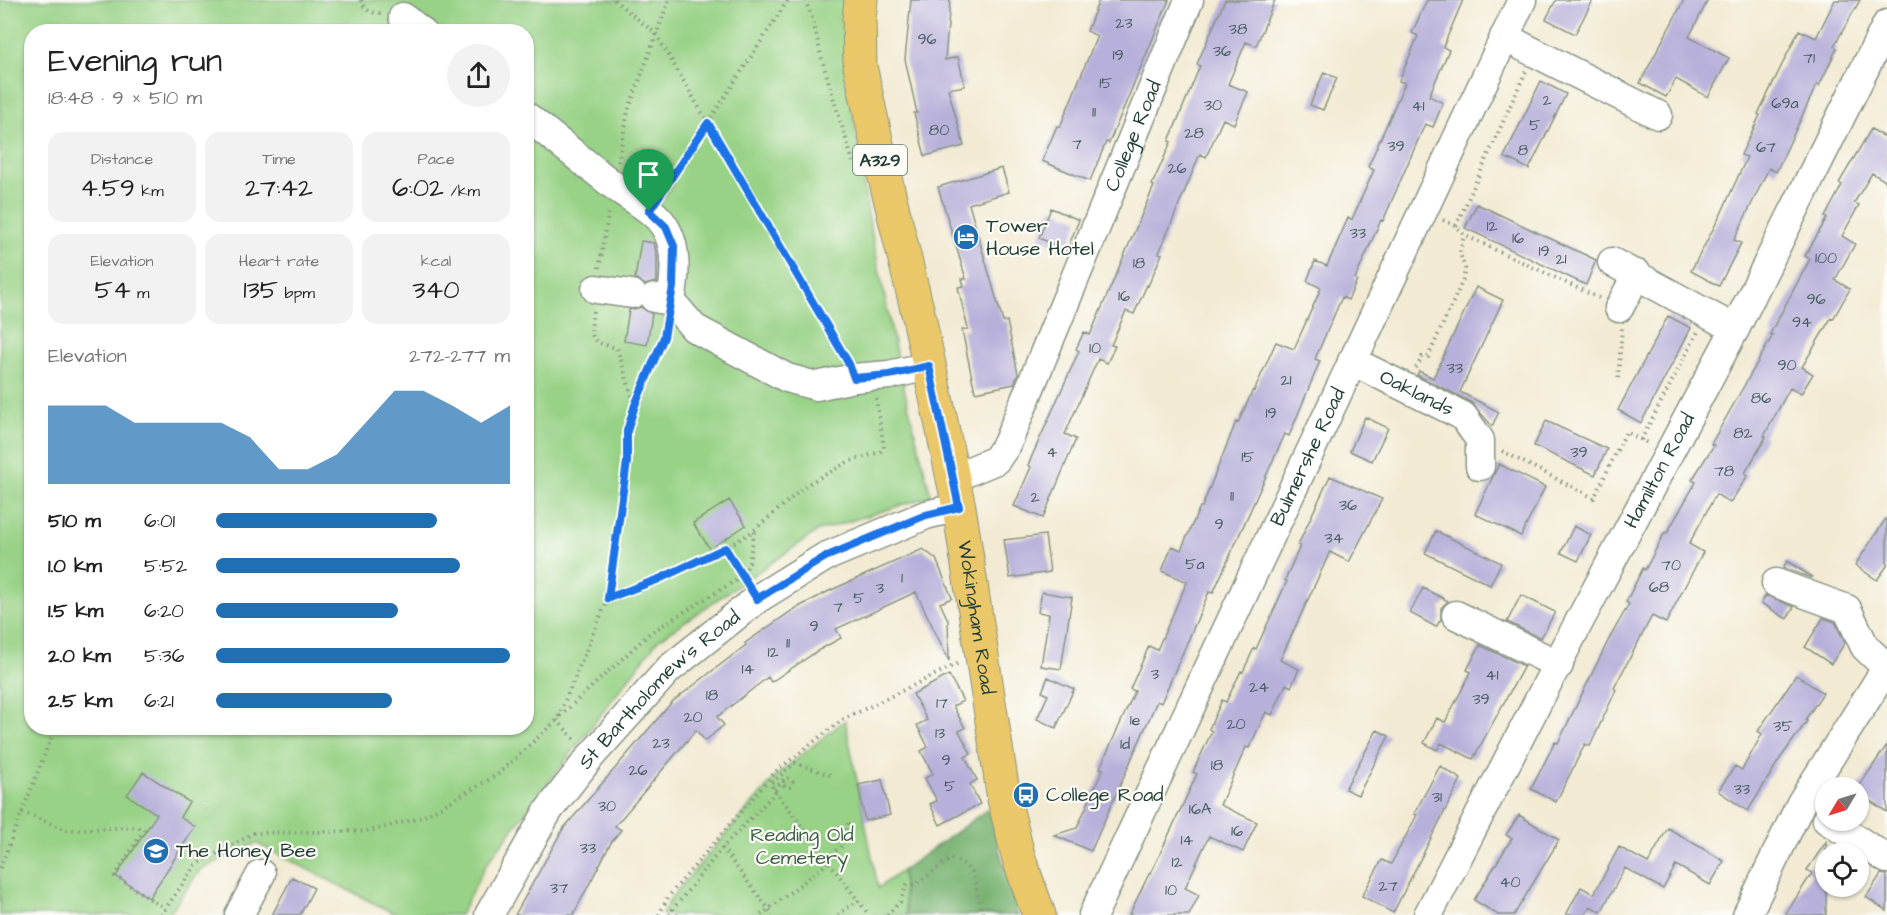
<!DOCTYPE html>
<html lang="en">
<head>
<meta charset="utf-8">
<style>
  body { margin:0; font-family:"Architects Daughter",sans-serif; background:#f2f2f2; color:#222; height:100vh; display:flex; flex-direction:column; font-size:22px; white-space:nowrap }
  * { box-sizing:border-box; margin:0 }
  p { font-size:20px; color:#767676 }
  .icon { flex:none; width:33px; height:33px; fill:none; stroke:currentColor; stroke-width:2; stroke-linecap:round; stroke-linejoin:round }
  .map { position:relative; flex:1; overflow:hidden }
  .details { position:absolute; left:24px; top:24px; width:510px; height:711px; display:flex; flex-direction:column; background:#fff; border-radius:24px; box-shadow:0 2px 4px #0004 }
  .details>* { flex:none }
  .needle { width:39px; rotate:232deg }
  .buttons { position:absolute; left:1815px; top:777px; display:grid; gap:12px }
  .buttons a { display:grid; place-items:center; width:54px; height:54px; border-radius:50%; background:#fff; box-shadow:0 2px 4px #0004; font-size:30px }
  .pin { position:absolute; display:grid; place-items:center; width:51px; height:51px; color:#fff; margin:-62px -26px; border-radius:50% 50% 50% 0; rotate:-45deg; box-shadow:0 0 6px #0007 }
  .pin .icon { rotate:45deg }
  .round { display:grid; place-items:center; flex:none; width:63px; height:63px; border-radius:32px; background:#f2f2f2 }
  .head { display:flex; align-items:center; justify-content:space-between; height:102px; padding:0 24px }
  h1 { font-size:33px; font-weight:600; line-height:45px }
  .stats { display:grid; grid-template-columns:repeat(3,1fr); gap:9px; height:102px; padding:6px 24px }
  .stats div { display:grid; align-content:center; border-radius:15px; background:#f2f2f2; text-align:center }
  .stats b { font-size:26px; font-weight:600 }
  .stats small { font-size:16px; font-weight:400 }
  .stats p { font-size:16px }
  .chart { height:168px; padding:12px 24px }
  .chart p { display:flex; justify-content:space-between }
  .chart svg { width:100%; height:108px; margin-top:6px; fill:#1f6fb2; opacity:.7 }
  ul { padding:0 24px; list-style:none; font-size:20px }
  li { display:grid; grid-template-columns:96px 72px 1fr; align-items:center; height:45px }
  li i { height:15px; border-radius:8px; background:#1f6fb2 }
  .map>svg:first-child { display:block }
</style>
</head>
<body>
<div class="map">
<svg width="1887" height="915" viewBox="0 0 1887 915">
  <rect width="100%" height="100%" fill="#fdfcf7"/>
  <filter id="ink" filterUnits="userSpaceOnUse"><feTurbulence type="fractalNoise" baseFrequency=".0167" numOctaves="2"/><feDisplacementMap in="SourceGraphic" scale="12" xChannelSelector="R" yChannelSelector="G"/><feConvolveMatrix kernelMatrix="1 2 1 2 8 2 1 2 1" color-interpolation-filters="sRGB"/></filter>
  <filter id="wash" filterUnits="userSpaceOnUse"><feTurbulence type="fractalNoise" baseFrequency=".008" numOctaves="4" result="noise"/><feDisplacementMap in="SourceGraphic" scale="24" xChannelSelector="R" yChannelSelector="G"/><feGaussianBlur stdDeviation="1.35" result="paint"/><feColorMatrix in="noise" values="0 0 0 0 0 0 0 0 0 0 0 0 0 0 0 0 0 1.4 0 .05"/><feComposite in="paint" operator="in"/></filter>
  <g filter="url(#wash)">
    <rect width="100%" height="100%" fill="#f2ead3"/>
    <!-- green -->
    <path fill="#98d286" stroke="#5c885d" stroke-width="1.5" fill-rule="evenodd" d="M0,0H846L849,85L868,214L900,373L931,496L818,531L658,640L487,863L460,915H397L256,843L200,870L168,915H0ZM32,32H526V728H32Z
      M845,720L878,888L988,809L1018,915H662L671,898L777,775Z"/>
    <!-- forest -->
    <path fill="#7ab473" stroke="#4c7854" stroke-width="1.5" d="M988,809L1018,915H905L906,914L902,871Z"/>
    <g id="blocks">
      <!-- building -->
      <path fill="#b7b0da" d="M911,0H950L945,60L958,57L965,86L948,89L964,146L925,156L914,113H917L905,59Z
        M1099,0H1169L1109,143L1106,142L1090,181L1042,161L1057,126L1060,127L1097,36L1087,31Z
        M1225,0H1275L1256,46L1246,42L1228,84L1248,92L1234,124L1223,119L1206,157L1200,154L1159,253L1162,254L1148,286L1147,285L1134,314L1126,311L1111,345L1115,346L1107,363L1098,359L1065,434L1076,439L1043,518L1014,506L1031,467L1028,465L1079,351L1076,349L1084,332L1090,335L1154,186L1152,185L1171,142L1169,141L1200,66L1197,64Z
        M1427,0H1463L1443,47L1449,50L1429,96L1443,103L1433,127L1425,124L1383,221L1381,220L1355,279L1357,280L1348,300L1342,297L1315,359L1320,361L1289,436L1285,434L1213,593L1209,592L1161,703L1157,701L1091,851L1054,835L1077,828L1103,769L1100,768L1135,691L1130,689L1149,646L1157,650L1187,582L1162,571L1172,546L1181,550L1200,507H1202L1236,422L1238,423L1253,390L1254,391L1276,342L1294,349L1321,288L1307,281L1315,261L1327,266L1348,218L1352,219L1374,170L1368,167L1405,83L1399,81L1418,36L1412,33Z
        M1556,0H1593L1575,34L1546,19Z
        M1684,0H1708L1689,37L1729,58L1708,97L1676,79L1666,97L1640,83Z
        M1835,0H1860L1834,46L1837,48L1819,86L1817,84L1776,172L1769,168L1734,240L1741,243L1719,286L1691,271L1721,214L1747,157L1741,155L1760,115L1758,114L1799,30L1816,38Z
        M1324,72L1337,78L1323,110L1310,105Z
        M1541,81L1566,94L1529,169L1504,157Z
        M1871,129L1887,138V182L1872,173L1854,203L1859,205L1842,236L1855,244L1835,280L1850,289L1833,319L1831,318L1802,367L1813,374L1801,394L1790,388L1764,436L1766,437L1745,473L1748,475L1730,503L1716,494L1689,544L1703,552L1683,590L1666,623L1652,616L1614,688L1616,690L1590,746L1585,744L1556,802L1531,789L1555,742L1558,743L1609,639L1629,604L1626,602L1643,568L1645,570L1665,532L1667,533L1696,482L1692,480L1714,445L1711,444L1773,335L1770,334L1810,259L1805,256L1827,218L1825,217L1842,185L1839,183Z
        M1002,168L1009,192L969,204L1003,322L1007,321L1018,374L1014,384L975,392L962,330L968,329L958,287L964,286L962,279H966L938,187Z
        M1477,204L1596,260L1586,285L1465,228Z
        M1051,208L1079,220L1067,250L1039,238Z
        M641,241L654,243L657,257V282L645,285L635,278Z
        M1476,287L1503,300L1460,392L1499,412L1492,426L1471,402L1417,375L1419,371L1433,378Z
        M641,307L652,314L647,345L624,341L629,310Z
        M1668,316L1691,328L1641,423L1618,410Z
        M1365,417L1388,428L1372,461L1350,451Z
        M1546,421L1607,449L1595,475L1534,446Z
        M1499,464L1545,487L1521,536L1475,514Z
        M1330,476L1382,499L1349,562L1330,552L1280,660L1299,669L1291,687L1286,684L1272,715L1266,712L1249,748L1246,747L1220,805L1257,822L1243,852L1209,836L1185,888L1199,895L1189,915H1129L1150,872L1151,873L1197,774L1193,772L1212,731L1209,729L1222,700L1226,702L1241,671L1243,672L1254,648L1256,649L1287,581L1285,580L1300,546L1298,545Z
        M729,500L746,525L710,549L693,523Z
        M1887,517V566L1877,580L1855,565Z
        M1574,526L1591,535L1578,561L1561,553Z
        M1436,531L1501,563L1490,585L1425,553Z
        M1045,535L1050,572L1010,578L1004,540Z
        M923,549L936,559L952,598L940,603L948,620L949,661L916,592L836,629L841,638L819,650L771,682L768,677L717,717L724,725L705,741L696,730L615,826L621,830L612,841L573,915H515L563,829L672,702L746,645L745,643L793,610L829,591Z
        M1787,561L1812,577L1811,578L1783,568Z
        M1423,588L1448,601L1441,608V619L1436,627L1410,613Z
        M1042,592L1072,597L1061,669L1041,666L1049,614L1038,612Z
        M1521,595L1555,612L1541,638L1507,622Z
        M1766,595L1794,607L1787,619L1761,603Z
        M1823,618L1835,622L1845,643L1831,664L1805,647Z
        M1480,645L1524,666L1473,759L1441,743L1437,750L1424,743L1437,718L1445,722L1471,672L1467,670Z
        M949,675L963,701L953,706L965,728L959,731L971,754L965,757L977,780L970,784L980,804L940,825L930,804L937,801L925,778L933,774L921,751L928,747L917,725L927,720L913,694Z
        M1796,675L1823,693L1805,720L1807,721L1779,760L1748,811L1718,791L1735,766L1742,770L1762,734L1758,731Z
        M1048,677L1074,689L1056,728L1037,719L1048,695L1042,692Z
        M1377,730L1389,736L1358,795L1345,789Z
        M1887,745V812L1858,793V788Z
        M1440,766L1461,779L1393,913L1362,896L1382,860L1391,864L1417,815L1414,814Z
        M143,772L189,802L180,817L195,827L149,898L116,876L157,814L127,795Z
        M882,780L890,815L865,821L858,785Z
        M1519,815L1559,840L1514,915H1498L1474,900L1512,838L1506,835Z
        M1668,828L1724,861L1710,885L1676,865L1663,889L1625,868L1601,912L1590,906L1585,915H1566L1581,887L1594,894L1619,847L1648,863Z
        M1826,842V915H1785L1812,873L1807,870Z
        M1881,874L1887,875V911L1866,897Z
        M292,877L314,888L300,915H272Z"/>
    </g>
  </g>
  <g filter="url(#ink)">
    <use href="#blocks" fill-opacity="0" stroke="#889484" stroke-width="1.5"/>
    <g fill="none" stroke-linecap="round" stroke-linejoin="round">
      <defs>
        <g id="minor">
          <path d="M403,17L422,32"/>
          <path d="M1504,37L1658,115"/>
          <path d="M526,116C555,139 584,162 613,185C630,198 656,210 666,229C678,250 675,278 671,301"/>
          <path d="M1612,262L1735,329"/>
          <path d="M596,289L632,294"/>
          <path d="M654,298L671,301L694,328L787,378L816,386L854,378L889,375L929,366"/>
          <path d="M1619,308L1637,274"/>
          <path id="s1" d="M1352,361L1463,416L1480,440V466"/>
          <path id="s2" d="M953,478L996,460L1007,444L1189,0"/>
          <path d="M1776,583L1847,609L1865,647L1886,667"/>
          <path d="M1456,615L1559,665"/>
          <path d="M1827,820L1887,859"/>
          <path d="M239,915L261,874"/>
          <path id="s3" d="M489,915L548,811L591,756L669,669L757,599L825,557L926,515L959,507"/>
          <path id="s4" d="M1093,915L1522,0"/>
          <path id="s5" d="M1428,915L1579,622L1735,329L1887,24"/>
          <path d="M1747,915L1801,803L1887,667"/>
        </g>
        <g id="major">
          <path id="s6" d="M861,0L859,19L860,66L878,149L919,317L959,507L1004,799L1019,859L1039,915"/>
        </g>
      </defs>
      <!-- minor casing -->
      <use href="#minor" stroke="#889484" stroke-width="31"/>
      <!-- major casing -->
      <use href="#major" stroke="#889484" stroke-width="35"/>
      <!-- path -->
      <path stroke="#889484" stroke-width="4" stroke-dasharray="1.5 4.5" stroke-linecap="butt" d="M361,0C364,9 371,14 381,13
        M614,0L656,34L845,357
        M805,0L813,20L822,60L853,162
        M618,162L628,111L669,0
        M662,193L788,0
        M1443,220L1456,226L1464,235L1599,298
        M1456,226L1526,71
        M599,268L609,210
        M593,311C590,340 589,341 617,348L635,405
        M1416,368L1422,357H1428L1463,280L1465,269L1460,253L1464,235
        M1618,378L1622,328
        M1641,440L1698,332
        M1502,451L1594,498L1626,432L1649,444
        M725,548L743,576
        M608,598L659,579L714,555L752,532L808,484L848,462L880,452L884,448L876,398
        M560,716L650,633L743,576L749,562L755,529
        M557,720L576,741
        M830,775L795,763L770,784L869,915
        M783.5 783a4.5 4.5 0 1 1 9 0a4.5 4.5 0 1 1-9 0Z
        M774,789L784,779
        M22,812L66,830L137,827L144,830L115,876L165,909
        M722,848L773,915
        M826,858L842,846L849,820
        M0,868L55,728
        M161,915L196,865L254,833L370,831L423,817L497,775L557,720L608,598L627,462L626,431L635,405L664,337L666,329
        M659,915L668,897L775,772L842,720L959,663
        M670,915L673,909
        M677,915L673,909L722,848L776,792
        M761,915L829,862
        M838,915L858,900
        M887,915L900,902L907,885L916,884L951,858L962,863L972,872L983,915"/>
      <!-- minor -->
      <use href="#minor" stroke="#fff" stroke-width="28"/>
      <!-- major -->
      <use href="#major" stroke="#eac769" stroke-width="33"/>
    </g>
  </g>
  <g fill="none" stroke-linecap="round" stroke-linejoin="round" filter="url(#ink)">
    <defs>
      <path id="route" d="M708,123L849,364L854,378L889,375L929,366L959,507L926,515L825,557L757,599L725,548L659,579L608,598L627,462V431L635,405L664,337L673,287L674,246L666,227L649,211Z"/>
    </defs>
    <!-- route casing -->
    <use href="#route" stroke="#fff" stroke-width="12"/>
    <!-- route -->
    <use href="#route" stroke="#1a73e8" stroke-width="8"/>
  </g>
  <!-- icons -->
  <defs>
    <symbol id="hotel-disc" viewBox="-11 -11 22 22"><circle r="9.5" fill="#1f6fb2" stroke="#fdfcf7"/><path d="M-6-4.5h1.5V1H6V5H4.5V3h-9V5H-6ZM-4 0a1.8 1.8 0 1 1 3.6 0ZM.5 0V-2.5h3Q6-2.5 6 0Z" fill="#fff"/></symbol>
    <symbol id="bus-disc" viewBox="-11 -11 22 22"><circle r="9.5" fill="#1f6fb2" stroke="#fdfcf7"/><path d="M-5-6H5V4H4V6H2V4H-2V6H-4V4H-5ZM-3.5-4V0h7V-4ZM-3.5 1.2v1.5H-2V1.2ZM2 1.2v1.5H3.5V1.2Z" fill="#fff"/></symbol>
    <symbol id="school-disc" viewBox="-11 -11 22 22"><circle r="9.5" fill="#1f6fb2" stroke="#fdfcf7"/><path d="M0-5L7-2L0 1L-7-2ZM-4 1L0 2.5L4 1V4Q0 6-4 4Z" fill="#fff"/></symbol>
  </defs>
  <g fill-rule="evenodd">
    <use href="#hotel-disc" x="951" y="222" width="30" height="30"/>
    <use href="#bus-disc" x="1011" y="780" width="30" height="30"/>
    <use href="#school-disc" x="141" y="836" width="30" height="30"/>
  </g>
  <g text-anchor="middle" dominant-baseline="central" stroke-width="4.5" stroke-linejoin="round" paint-order="stroke">
    <!-- number labels -->
    <g font-size="16" fill="#455a5e">
      <text x="1124" y="23">23</text>
      <text x="1238" y="29">38</text>
      <text x="927" y="39">96</text>
      <text x="1222" y="51">36</text>
      <text x="1118" y="55">19</text>
      <text x="1809" y="58">71</text>
      <text x="1106" y="83">15</text>
      <text x="1547" y="100">2</text>
      <text x="1785" y="103">69a</text>
      <text x="1213" y="105">30</text>
      <text x="1418" y="106">41</text>
      <text x="1094" y="112">11</text>
      <text x="1535" y="125">5</text>
      <text x="939" y="130">80</text>
      <text x="1194" y="133">28</text>
      <text x="1077" y="144">7</text>
      <text x="1396" y="146">39</text>
      <text x="1766" y="147">67</text>
      <text x="1523" y="150">8</text>
      <text x="1177" y="168">26</text>
      <text x="1492" y="226">12</text>
      <text x="1358" y="233">33</text>
      <text x="1518" y="238">16</text>
      <text x="1544" y="251">19</text>
      <text x="1826" y="258">100</text>
      <text x="1561" y="259">21</text>
      <text x="1139" y="263">18</text>
      <text x="1124" y="296">16</text>
      <text x="1816" y="299">96</text>
      <text x="1802" y="322">94</text>
      <text x="1095" y="348">10</text>
      <text x="1787" y="365">90</text>
      <text x="1455" y="368">33</text>
      <text x="1286" y="380">21</text>
      <text x="1761" y="398">86</text>
      <text x="1271" y="413">19</text>
      <text x="1743" y="433">82</text>
      <text x="1052" y="452">4</text>
      <text x="1579" y="452">39</text>
      <text x="1248" y="457">15</text>
      <text x="1724" y="471">78</text>
      <text x="1232" y="496">11</text>
      <text x="1035" y="497">2</text>
      <text x="1348" y="505">36</text>
      <text x="1219" y="524">9</text>
      <text x="1334" y="538">34</text>
      <text x="1195" y="564">5a</text>
      <text x="1671" y="565">70</text>
      <text x="902" y="578">1</text>
      <text x="1659" y="587">68</text>
      <text x="880" y="588">3</text>
      <text x="859" y="598">5</text>
      <text x="838" y="607">7</text>
      <text x="814" y="626">9</text>
      <text x="788" y="643">11</text>
      <text x="773" y="652">12</text>
      <text x="748" y="669">14</text>
      <text x="1155" y="674">3</text>
      <text x="1492" y="675">41</text>
      <text x="1259" y="687">24</text>
      <text x="712" y="695">18</text>
      <text x="1481" y="699">39</text>
      <text x="942" y="703">17</text>
      <text x="693" y="717">20</text>
      <text x="1135" y="720">1e</text>
      <text x="1236" y="724">20</text>
      <text x="1783" y="726">35</text>
      <text x="940" y="733">13</text>
      <text x="661" y="743">23</text>
      <text x="1125" y="744">1d</text>
      <text x="946" y="760">9</text>
      <text x="1217" y="765">18</text>
      <text x="638" y="770">26</text>
      <text x="950" y="786">5</text>
      <text x="1742" y="789">33</text>
      <text x="1437" y="797">31</text>
      <text x="607" y="806">30</text>
      <text x="1200" y="809">16A</text>
      <text x="1237" y="831">16</text>
      <text x="1187" y="840">14</text>
      <text x="588" y="848">33</text>
      <text x="1177" y="862">12</text>
      <text x="1510" y="882">40</text>
      <text x="1388" y="886">27</text>
      <text x="559" y="888">37</text>
      <text x="1171" y="890">10</text>
    </g>
    <!-- shield labels -->
    <rect fill="#fdfcf7" stroke="#62766e" stroke-width="1.5" x="853" y="145" width="54" height="30" rx="4.5"/>
    <g font-size="18" font-weight="bold" fill="#1f3d34">
      <text x="880" y="160">A329</text>
    </g>
    <!-- street labels -->
    <g font-size="20" fill="#1f3d34" stroke="#fdfcf7">
      <text stroke="none"><textPath href="#s2" startOffset="399">College Road</textPath></text>
      <text stroke="none"><textPath href="#s1" startOffset="72">Oaklands</textPath></text>
      <text stroke="none"><textPath href="#s4" startOffset="506">Bulmershe Road</textPath></text>
      <text stroke="none"><textPath href="#s5" startOffset="501">Hamilton Road</textPath></text>
      <text stroke="none"><textPath href="#s6" startOffset="630">Wokingham Road</textPath></text>
      <text stroke="none"><textPath href="#s3" startOffset="285">St Bartholomew's Road</textPath></text>
    </g>
    <!-- poi labels -->
    <g font-size="20" fill="#1f3d34" stroke="#fdfcf7" text-anchor="start">
      <text x="986" y="226">Tower<tspan x="986" dy="23">House Hotel</tspan></text>
      <text x="1046" y="795">College Road</text>
      <text x="176" y="851">The Honey Bee</text>
    </g>
    <!-- park labels -->
    <g font-size="20" fill="#3d6248" stroke="#fdfcf7">
      <text x="802" y="835">Reading Old<tspan x="802" dy="23">Cemetery</tspan></text>
    </g>
  </g>
</svg>
<div class="buttons">
<a><svg class="needle" viewBox="-14 -14 28 28"><path d="M0-13l5 13h-10z" fill="#e53935"/><path d="M0 13l5-13h-10z" fill="#767676"/></svg></a>
<a><svg class="icon" aria-label="locate" viewBox="0 0 24 24"><circle cx="12" cy="12" r="6"/><path d="M12 2v4M12 18v4M2 12h4M18 12h4"/></svg></a>
</div>
<div class="pin" style="left:649px;top:211px;background:#1e9e55"><svg class="icon" aria-label="arrive" viewBox="0 0 24 24"><path d="M6 21V4h12l-3 4 3 4H6"/></svg></div>
<section class="details">
<div class="head"><div><h1>Evening run</h1><p>18:48 · 9 × 510 m</p></div><a class="round"><svg class="icon" aria-label="share" viewBox="0 0 24 24"><path d="M12 15V3M7 8l5-5 5 5M5 13v7h14v-7"/></svg></a></div>
<div class="stats">
<div><p>Distance</p><b>4.59<small> km</small></b></div>
<div><p>Time</p><b>27:42</b></div>
<div><p>Pace</p><b>6:02<small> /km</small></b></div>
</div>
<div class="stats">
<div><p>Elevation</p><b>54<small> m</small></b></div>
<div><p>Heart rate</p><b>135<small> bpm</small></b></div>
<div><p>kcal</p><b>340</b></div>
</div>
<div class="chart"><p><span>Elevation</span>272–277 m</p>
<svg viewBox="0 0 160 44" preserveAspectRatio="none"><path d="M0 44V12L10 12L20 12L30 19L40 19L50 19L60 19L70 25L80 38L90 38L100 32L110 19L120 6L130 6L140 12L150 19L160 12V44z"/></svg>
</div>
<ul>
<li><b>510 m</b>6:01<i style="width:75%"></i></li>
<li><b>1.0 km</b>5:52<i style="width:83%"></i></li>
<li><b>1.5 km</b>6:20<i style="width:62%"></i></li>
<li><b>2.0 km</b>5:36<i style="width:100%"></i></li>
<li><b>2.5 km</b>6:21<i style="width:60%"></i></li>
</ul>
</section>
</div>
</body>
</html>
